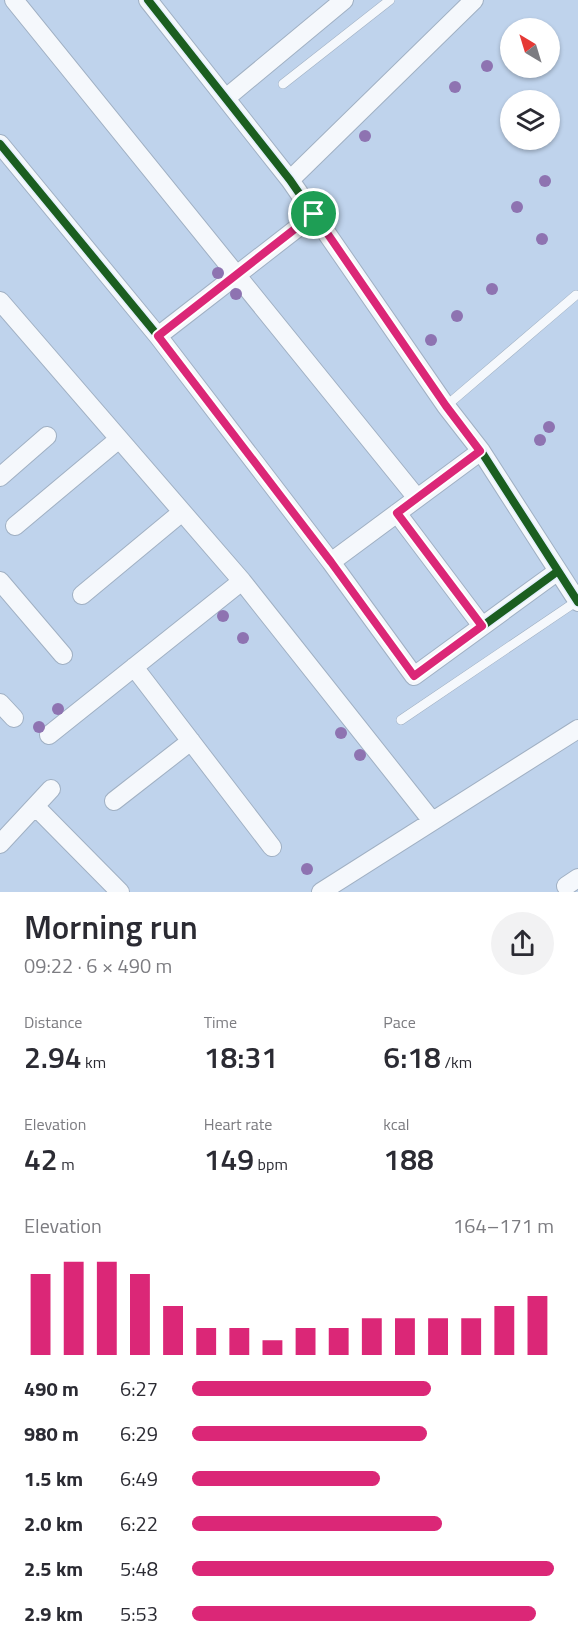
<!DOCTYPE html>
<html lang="en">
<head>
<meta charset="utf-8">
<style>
  body { margin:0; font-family:"Titillium Web",sans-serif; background:#f2f2f3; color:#2b2b33; height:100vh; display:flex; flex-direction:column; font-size:22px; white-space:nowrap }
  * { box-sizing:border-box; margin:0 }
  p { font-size:20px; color:#7c7c81 }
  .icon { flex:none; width:33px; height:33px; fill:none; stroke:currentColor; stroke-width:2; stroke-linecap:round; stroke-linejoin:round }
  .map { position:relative; height:892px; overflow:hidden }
  .drawer { display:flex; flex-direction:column; background:#fff; flex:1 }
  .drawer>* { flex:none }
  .needle { width:39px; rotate:322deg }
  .fabs { position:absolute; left:500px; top:18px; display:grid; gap:12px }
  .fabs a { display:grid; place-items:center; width:60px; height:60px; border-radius:50%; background:#fff; box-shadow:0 2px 4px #0004; font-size:30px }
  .pin { position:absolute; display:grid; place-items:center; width:51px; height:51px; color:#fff; margin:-26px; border:3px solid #fff; border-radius:50%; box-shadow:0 2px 6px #0007 }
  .round { display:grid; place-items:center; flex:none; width:63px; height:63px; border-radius:32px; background:#f2f2f3 }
  .head { display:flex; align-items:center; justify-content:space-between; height:102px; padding:0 24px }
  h1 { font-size:33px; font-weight:600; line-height:45px }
  .metrics { display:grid; grid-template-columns:repeat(3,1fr); gap:9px; height:102px; padding:6px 24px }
  .metrics div { display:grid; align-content:center }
  .metrics b { font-size:30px; font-weight:600 }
  .metrics small { font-size:16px; font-weight:400 }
  .metrics p { font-size:16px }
  .chart { height:168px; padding:12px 24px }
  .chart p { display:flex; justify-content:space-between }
  .chart svg { width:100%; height:108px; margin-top:6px; stroke:#db2777; stroke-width:6 }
  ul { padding:0 24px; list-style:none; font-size:20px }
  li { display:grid; grid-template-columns:96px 72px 1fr; align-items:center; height:45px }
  li i { height:15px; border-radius:8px; background:#db2777 }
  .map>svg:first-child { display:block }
</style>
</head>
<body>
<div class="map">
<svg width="578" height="892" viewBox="0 0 578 892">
  <rect width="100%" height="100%" fill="#bfd3ec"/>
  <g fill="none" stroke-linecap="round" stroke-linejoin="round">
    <defs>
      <path id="lane" d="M283,84L390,0
        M446,406L576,295
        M401,720L577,601"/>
      <path id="street" d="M14,0L417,498
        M148,0L290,180L446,406L481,451L578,602
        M226,98L344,0
        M0,144L158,336L331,562L414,676L558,571
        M290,180L474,0
        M0,301L242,581L432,821
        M158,336L314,215
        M0,477L47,436
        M397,513L482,626
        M15,526L119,439
        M331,562L481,451
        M0,581L63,655
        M82,595L182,512
        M134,667L272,847
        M0,703L14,718
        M49,735L242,581
        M114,801L191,741
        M36,807L120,892
        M0,844L51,789
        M566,886L578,878
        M321,892L578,729"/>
    </defs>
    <!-- lane casing -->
    <use href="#lane" stroke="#a0b0c3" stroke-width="10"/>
    <!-- street casing -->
    <use href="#street" stroke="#a0b0c3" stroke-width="20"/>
    <!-- lane -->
    <use href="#lane" stroke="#f5f8fc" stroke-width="9"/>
    <!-- street -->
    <use href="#street" stroke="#f5f8fc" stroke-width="18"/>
    <defs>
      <path id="cycleway" d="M148,0L290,180L446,406L481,451L578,602
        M0,144L158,336L331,562L414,676L558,571"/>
    </defs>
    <!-- cycleway casing -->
    <use href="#cycleway" stroke="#e4f0fe" stroke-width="11"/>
    <!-- cycleway -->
    <use href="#cycleway" stroke="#1b5e20" stroke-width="8"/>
  </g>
  <!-- trees -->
  <g fill="#8e73b1">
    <circle cx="487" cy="66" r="6"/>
    <circle cx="455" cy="87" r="6"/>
    <circle cx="365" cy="136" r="6"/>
    <circle cx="545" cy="181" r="6"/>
    <circle cx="517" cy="207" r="6"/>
    <circle cx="542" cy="239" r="6"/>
    <circle cx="218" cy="273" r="6"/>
    <circle cx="492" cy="289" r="6"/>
    <circle cx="236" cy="294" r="6"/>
    <circle cx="457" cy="316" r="6"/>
    <circle cx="431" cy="340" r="6"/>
    <circle cx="549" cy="427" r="6"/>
    <circle cx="540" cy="440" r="6"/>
    <circle cx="223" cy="616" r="6"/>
    <circle cx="243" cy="638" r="6"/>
    <circle cx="58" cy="709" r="6"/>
    <circle cx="39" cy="727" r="6"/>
    <circle cx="341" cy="733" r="6"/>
    <circle cx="360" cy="755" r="6"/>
    <circle cx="307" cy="869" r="6"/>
  </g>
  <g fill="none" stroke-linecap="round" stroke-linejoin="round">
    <defs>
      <path id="route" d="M314,214L446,406L480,451L397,513L482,626L414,676L331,562L158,336Z"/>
    </defs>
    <!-- route casing -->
    <use href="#route" stroke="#fff" stroke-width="12"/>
    <!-- route -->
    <use href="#route" stroke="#db2777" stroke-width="8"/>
  </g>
</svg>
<div class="fabs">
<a><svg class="needle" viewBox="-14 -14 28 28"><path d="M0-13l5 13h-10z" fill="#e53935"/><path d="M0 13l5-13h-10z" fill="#7c7c81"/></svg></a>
<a><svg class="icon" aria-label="layers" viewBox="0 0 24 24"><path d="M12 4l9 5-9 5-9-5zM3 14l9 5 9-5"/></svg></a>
</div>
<div class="pin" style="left:314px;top:214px;background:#1e9e55"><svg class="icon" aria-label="arrive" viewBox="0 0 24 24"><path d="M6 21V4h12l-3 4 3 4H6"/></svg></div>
</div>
<section class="drawer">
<div class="head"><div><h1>Morning run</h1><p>09:22 · 6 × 490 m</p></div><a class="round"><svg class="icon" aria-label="share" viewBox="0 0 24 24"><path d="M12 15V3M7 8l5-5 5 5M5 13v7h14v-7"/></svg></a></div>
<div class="metrics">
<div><p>Distance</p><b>2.94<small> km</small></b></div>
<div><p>Time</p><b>18:31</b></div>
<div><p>Pace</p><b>6:18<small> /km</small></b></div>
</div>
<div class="metrics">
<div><p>Elevation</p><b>42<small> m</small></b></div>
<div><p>Heart rate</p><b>149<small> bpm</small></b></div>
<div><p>kcal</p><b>188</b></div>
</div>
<div class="chart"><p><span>Elevation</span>164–171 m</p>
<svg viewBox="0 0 160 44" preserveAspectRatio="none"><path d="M5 44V11M15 44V6M25 44V6M35 44V11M45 44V24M55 44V33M65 44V33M75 44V38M85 44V33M95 44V33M105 44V29M115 44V29M125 44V29M135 44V29M145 44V24M155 44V20"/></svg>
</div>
<ul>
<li><b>490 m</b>6:27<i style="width:66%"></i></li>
<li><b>980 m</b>6:29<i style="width:65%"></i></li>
<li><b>1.5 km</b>6:49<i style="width:52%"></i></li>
<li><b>2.0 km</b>6:22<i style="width:69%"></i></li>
<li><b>2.5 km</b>5:48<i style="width:100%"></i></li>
<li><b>2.9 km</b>5:53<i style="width:95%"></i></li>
</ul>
</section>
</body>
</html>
